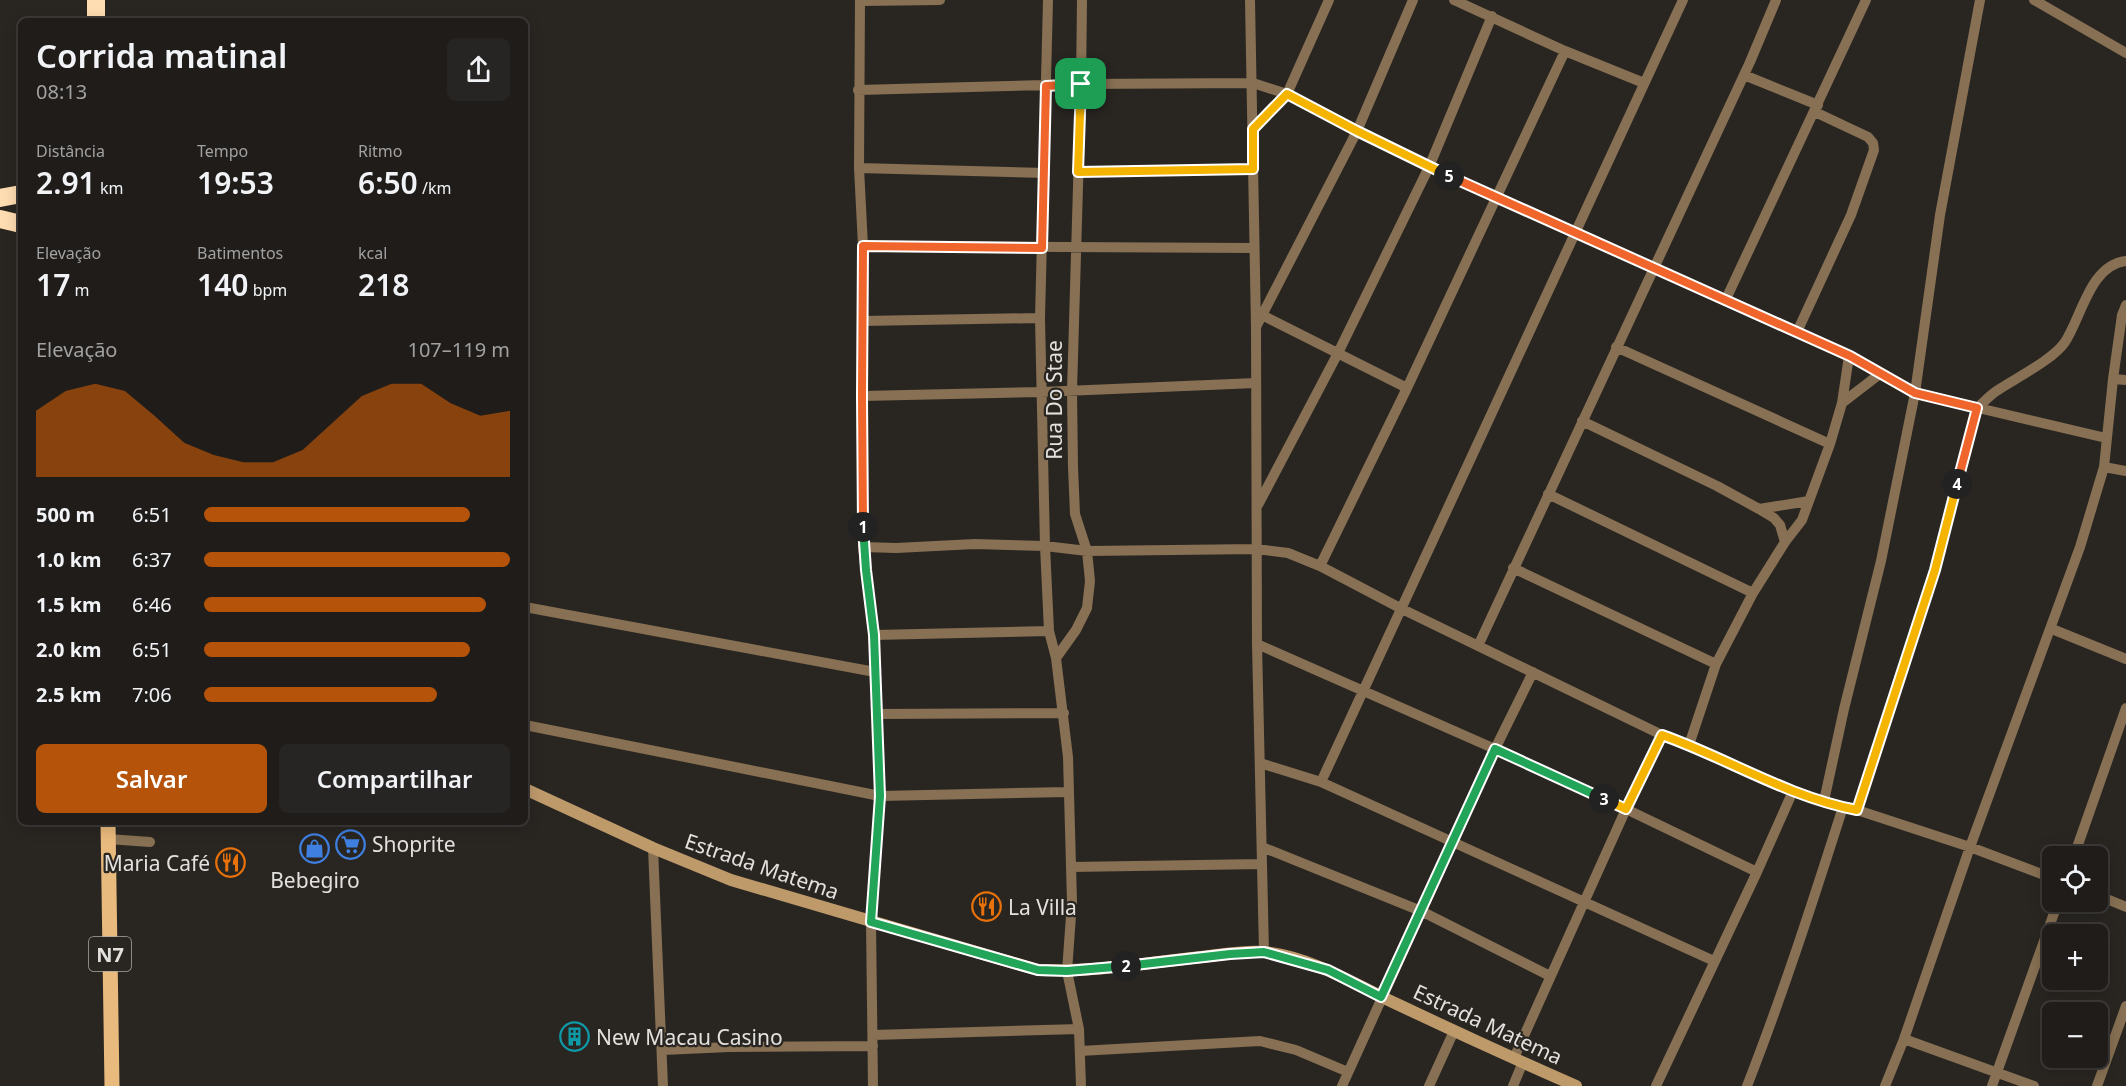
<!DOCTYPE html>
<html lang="pt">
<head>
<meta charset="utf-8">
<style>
  body { margin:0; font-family:"Noto Sans",sans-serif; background:#272523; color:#f1f3f6; height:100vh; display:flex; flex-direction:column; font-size:22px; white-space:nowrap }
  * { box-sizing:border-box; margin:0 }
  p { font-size:20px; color:#a1a1a2 }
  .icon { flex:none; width:33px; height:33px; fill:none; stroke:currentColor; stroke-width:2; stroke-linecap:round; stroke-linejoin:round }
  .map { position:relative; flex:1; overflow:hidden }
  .details { position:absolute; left:18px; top:18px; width:510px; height:807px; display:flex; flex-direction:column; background:#1f1c1a; border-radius:9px; box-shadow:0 3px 15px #0003,0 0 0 2px #3c3a39 }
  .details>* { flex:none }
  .tools { position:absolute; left:2042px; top:846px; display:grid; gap:12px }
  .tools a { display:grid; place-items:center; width:66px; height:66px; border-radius:9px; background:#1f1c1a; box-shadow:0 3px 15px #0003,0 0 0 2px #3c3a39; font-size:30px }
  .pin { position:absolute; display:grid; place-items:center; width:51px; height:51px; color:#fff; margin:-26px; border-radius:12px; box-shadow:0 3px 9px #0006 }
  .km { position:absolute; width:30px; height:30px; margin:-15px; border-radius:50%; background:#222; color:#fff; font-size:16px; line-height:30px; text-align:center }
  .round { display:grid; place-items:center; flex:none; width:63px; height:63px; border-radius:9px; background:#272523 }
  .head { display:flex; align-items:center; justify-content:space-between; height:102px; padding:0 18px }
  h1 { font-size:33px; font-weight:600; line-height:45px }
  .stats { display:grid; grid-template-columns:repeat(3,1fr); gap:9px; height:102px; padding:6px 18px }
  .stats div { display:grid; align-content:center }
  .stats b { font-size:30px; font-weight:600 }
  .stats small { font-size:16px; font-weight:400 }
  .stats p { font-size:16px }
  .chart { height:168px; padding:12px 18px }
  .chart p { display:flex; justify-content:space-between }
  .chart svg { width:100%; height:108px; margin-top:6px; fill:#b45309; opacity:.7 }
  .action { display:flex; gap:12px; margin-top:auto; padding:12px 18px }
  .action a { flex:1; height:69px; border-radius:9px; background:#b45309; color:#fff; font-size:24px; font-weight:600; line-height:69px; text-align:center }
  .action a+a { background:#272523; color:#f1f3f6 }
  ul { padding:0 18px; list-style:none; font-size:20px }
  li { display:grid; grid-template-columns:96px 72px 1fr; align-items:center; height:45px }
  li i { height:15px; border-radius:8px; background:#b45309 }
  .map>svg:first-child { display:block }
</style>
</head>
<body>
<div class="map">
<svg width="2126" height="1086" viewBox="0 0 2126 1086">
  <rect width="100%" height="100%" fill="#292622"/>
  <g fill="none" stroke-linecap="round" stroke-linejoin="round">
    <!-- street -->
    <path stroke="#877053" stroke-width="10" d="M860,0L859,168L863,246L862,396L863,547L874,635L880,796L871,922L873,1086
      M1048,0L1040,318L1045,546L1049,631L1056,658L1068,757L1072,902L1067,971L1079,1029L1081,1086
      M1250,0L1256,328L1257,644L1264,952
      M1454,0L1565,51L1644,83
      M2034,0L2126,53
      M860,1L940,0
      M1744,75L1818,105
      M858,90L1081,84L1253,83L1287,94L1429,167L1849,356L1915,393L2106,438
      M1253,129L1287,94L1329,0
      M859,168L1045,173
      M1078,172L1253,169
      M863,246L1254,248
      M1726,299L1866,0
      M1262,315L1407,388
      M862,321L1040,318
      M1256,327L1357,131L1413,0
      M1797,332L1851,215L1874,150L1873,143L1868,137L1815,112
      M1616,347L1830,444
      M2113,379L2126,380
      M862,396L1041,392L1256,383
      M1842,403L1881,373
      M1582,421L1717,486L1759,509L1774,518L1780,525L1785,542
      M2104,467L2126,471
      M1548,494L1753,593
      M1258,505L1338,353L1429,167L1492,16
      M1759,509L1809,501
      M863,547L896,548L975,544L1045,546L1087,551L1257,549L1288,553L1320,566L1402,609L1662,735C1727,758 1788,798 1857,810L1970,847L2052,878
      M1320,566L1407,388L1565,51
      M1513,568L1716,664
      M525,607L875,672
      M2052,629L2126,659
      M874,635L1049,631
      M1257,644L1495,749L1626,809L1757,872
      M1478,646L1750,62L1776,0
      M1056,658L1076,630L1087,608L1090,581L1087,551L1075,514L1073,467L1072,391L1081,84L1082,0
      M877,714L1064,713
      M525,725L880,796L1069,792
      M1689,745L1716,664L1753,593L1785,542L1802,520L1830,444L1842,403L1849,356
      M1260,763L1321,782L1714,961
      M1321,782L1683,0
      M1824,801L1844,709L1881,561L1915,393L1940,215L1980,0
      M1857,810L1935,570L1977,408C1984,402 1990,395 1998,390C2016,378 2054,359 2065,342C2082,316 2090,265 2126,261
      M108,839L150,842
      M1262,847L1421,911L1550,976
      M653,848L663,1086
      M2074,856L2126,708
      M1071,867L1262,864
      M2097,895L2126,907
      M873,1035L1079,1029
      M1904,1039L2034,1086
      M663,1050L729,1047L873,1046
      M1080,1051L1260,1041L1296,1050L1348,1072
      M1514,1058L1626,809L1662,735
      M1342,1086L1495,749L1533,672
      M1429,1086L1454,1031
      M1513,1086L1523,1062
      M1656,1086L1757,872L1793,791
      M1747,1086C1783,994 1813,901 1843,807
      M1885,1086L1904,1039L1970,847L2080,547L2104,467L2113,379L2122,315L2126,305
      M1992,1086L2058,902
      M2097,1086L2126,1006"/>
    <!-- secondary -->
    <path stroke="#be9a6b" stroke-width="12" d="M525,789L653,848L731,880L1038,970C1090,972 1141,964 1192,958C1215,956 1241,950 1264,952C1312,957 1356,985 1399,1005C1458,1033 1517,1060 1576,1086"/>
    <!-- primary -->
    <path stroke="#e9ba7d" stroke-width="15" d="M108,822L112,1086"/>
    <!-- highway -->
    <path stroke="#ffddb2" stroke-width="18" d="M96,0V21
      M0,198L21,194
      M0,219L21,224"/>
  </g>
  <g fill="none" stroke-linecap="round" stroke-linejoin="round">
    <defs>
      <path id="split-1" d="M863,527L862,396L863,246L1042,248L1046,86L1081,84"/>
      <path id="split-2" d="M863,527L866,570L874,635L880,796L871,922L1038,970L1067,971L1126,966"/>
      <path id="split-3" d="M1126,966L1230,954L1264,952L1328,970L1381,997L1495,749L1604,799"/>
      <path id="split-4" d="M1604,799L1626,809L1662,735C1727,758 1788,797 1857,810L1935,570L1957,484"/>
      <path id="split-5" d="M1449,176L1850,356L1915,393L1977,408L1957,484"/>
      <path id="split-6" d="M1081,84L1078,172L1253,169V129L1287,94L1357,131L1449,176"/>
    </defs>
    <!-- split-1 casing -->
    <use href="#split-1" stroke="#fff" stroke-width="12"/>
    <!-- split-2 casing -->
    <use href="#split-2" stroke="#fff" stroke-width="12"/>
    <!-- split-3 casing -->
    <use href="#split-3" stroke="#fff" stroke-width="12"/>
    <!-- split-4 casing -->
    <use href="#split-4" stroke="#fff" stroke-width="12"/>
    <!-- split-5 casing -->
    <use href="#split-5" stroke="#fff" stroke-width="12"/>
    <!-- split-6 casing -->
    <use href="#split-6" stroke="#fff" stroke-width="12"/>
    <!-- split-1 -->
    <use href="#split-1" stroke="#f0652b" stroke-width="8"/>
    <!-- split-2 -->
    <use href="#split-2" stroke="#22a559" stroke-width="8"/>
    <!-- split-3 -->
    <use href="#split-3" stroke="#22a559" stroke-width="8"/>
    <!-- split-4 -->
    <use href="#split-4" stroke="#f5b400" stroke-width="8"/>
    <!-- split-5 -->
    <use href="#split-5" stroke="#f0652b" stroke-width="8"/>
    <!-- split-6 -->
    <use href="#split-6" stroke="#f5b400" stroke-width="8"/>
  </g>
  <!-- icons -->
  <defs>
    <symbol id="supermarket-ring" viewBox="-11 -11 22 22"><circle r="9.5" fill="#292622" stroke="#3f7fe0" stroke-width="1.5"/><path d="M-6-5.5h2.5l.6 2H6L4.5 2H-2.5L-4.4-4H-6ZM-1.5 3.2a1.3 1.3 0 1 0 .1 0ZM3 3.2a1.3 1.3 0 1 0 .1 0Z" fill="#3f7fe0"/></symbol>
    <symbol id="shop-ring" viewBox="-11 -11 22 22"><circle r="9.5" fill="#292622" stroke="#3f7fe0" stroke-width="1.5"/><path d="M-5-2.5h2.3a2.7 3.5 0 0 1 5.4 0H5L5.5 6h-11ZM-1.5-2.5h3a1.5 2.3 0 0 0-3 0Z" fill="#3f7fe0"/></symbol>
    <symbol id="restaurant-ring" viewBox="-11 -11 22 22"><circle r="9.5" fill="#292622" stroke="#e8710a" stroke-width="1.5"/><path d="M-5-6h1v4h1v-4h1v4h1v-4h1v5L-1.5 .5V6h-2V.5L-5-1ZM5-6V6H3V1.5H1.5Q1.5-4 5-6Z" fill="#e8710a"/></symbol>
    <symbol id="building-ring" viewBox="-11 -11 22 22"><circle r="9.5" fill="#292622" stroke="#0f9aa8" stroke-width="1.5"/><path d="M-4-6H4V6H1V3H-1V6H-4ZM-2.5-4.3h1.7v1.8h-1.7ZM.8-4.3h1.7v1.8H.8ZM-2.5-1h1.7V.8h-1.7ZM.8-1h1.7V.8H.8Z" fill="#0f9aa8"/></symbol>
  </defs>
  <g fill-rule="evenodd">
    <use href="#supermarket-ring" x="334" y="828" width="33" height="33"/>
    <use href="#shop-ring" x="298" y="832" width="33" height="33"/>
    <use href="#restaurant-ring" x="214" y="846" width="33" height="33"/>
    <use href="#restaurant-ring" x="970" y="890" width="33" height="33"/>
    <use href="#building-ring" x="558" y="1020" width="33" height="33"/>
  </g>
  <g text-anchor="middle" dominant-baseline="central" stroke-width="4.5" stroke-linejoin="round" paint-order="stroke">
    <!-- shield labels -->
    <rect fill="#292622" stroke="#aba9a6" stroke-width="1.5" x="89" y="937" width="42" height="34" rx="4.5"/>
    <g font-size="20" font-weight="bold" fill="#e3e1de">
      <text x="110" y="954">N7</text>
    </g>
    <!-- street labels -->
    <g font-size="21" fill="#e3e1de" stroke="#292622">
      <text transform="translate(1054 400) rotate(-90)">Rua Do Stae</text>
      <text transform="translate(762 866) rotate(19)">Estrada Matema</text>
      <text transform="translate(1488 1024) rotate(25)">Estrada Matema</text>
    </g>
    <!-- poi labels -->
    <g font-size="21" fill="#e3e1de" stroke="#292622" text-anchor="start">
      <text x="372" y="844">Shoprite</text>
      <text x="210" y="863" text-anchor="end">Maria Café</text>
      <text x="315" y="880" text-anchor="middle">Bebegiro</text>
      <text x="1008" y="907">La Villa</text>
      <text x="596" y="1037">New Macau Casino</text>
    </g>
  </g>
</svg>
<div class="tools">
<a><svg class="icon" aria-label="locate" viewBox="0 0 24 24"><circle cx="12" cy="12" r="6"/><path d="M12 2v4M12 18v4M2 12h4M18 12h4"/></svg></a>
<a>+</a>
<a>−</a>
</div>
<div class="pin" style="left:1081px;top:84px;background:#1e9e55"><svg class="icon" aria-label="arrive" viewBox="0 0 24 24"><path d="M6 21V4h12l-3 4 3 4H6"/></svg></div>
<b class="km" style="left:863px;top:527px">1</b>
<b class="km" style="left:1126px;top:966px">2</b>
<b class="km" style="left:1604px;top:799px">3</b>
<b class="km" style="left:1957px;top:484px">4</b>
<b class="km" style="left:1449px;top:176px">5</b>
<section class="details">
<div class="head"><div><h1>Corrida matinal</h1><p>08:13</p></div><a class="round"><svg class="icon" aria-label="share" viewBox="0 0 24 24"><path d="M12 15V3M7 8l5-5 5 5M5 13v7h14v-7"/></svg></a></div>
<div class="stats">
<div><p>Distância</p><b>2.91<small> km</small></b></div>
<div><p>Tempo</p><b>19:53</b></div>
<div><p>Ritmo</p><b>6:50<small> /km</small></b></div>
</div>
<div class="stats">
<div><p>Elevação</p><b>17<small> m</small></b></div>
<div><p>Batimentos</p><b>140<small> bpm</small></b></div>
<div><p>kcal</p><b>218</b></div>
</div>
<div class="chart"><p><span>Elevação</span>107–119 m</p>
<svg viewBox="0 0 160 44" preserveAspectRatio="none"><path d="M0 44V17L10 9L20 6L30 9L40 19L50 30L60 35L70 38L80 38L90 33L100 22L110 11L120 6L130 6L140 14L150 19L160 17V44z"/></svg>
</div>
<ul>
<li><b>500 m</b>6:51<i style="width:87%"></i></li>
<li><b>1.0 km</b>6:37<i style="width:100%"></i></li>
<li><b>1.5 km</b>6:46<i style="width:92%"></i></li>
<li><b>2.0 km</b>6:51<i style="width:87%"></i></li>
<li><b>2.5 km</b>7:06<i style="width:76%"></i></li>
</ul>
<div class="action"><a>Salvar</a><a>Compartilhar</a></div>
</section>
</div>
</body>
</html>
